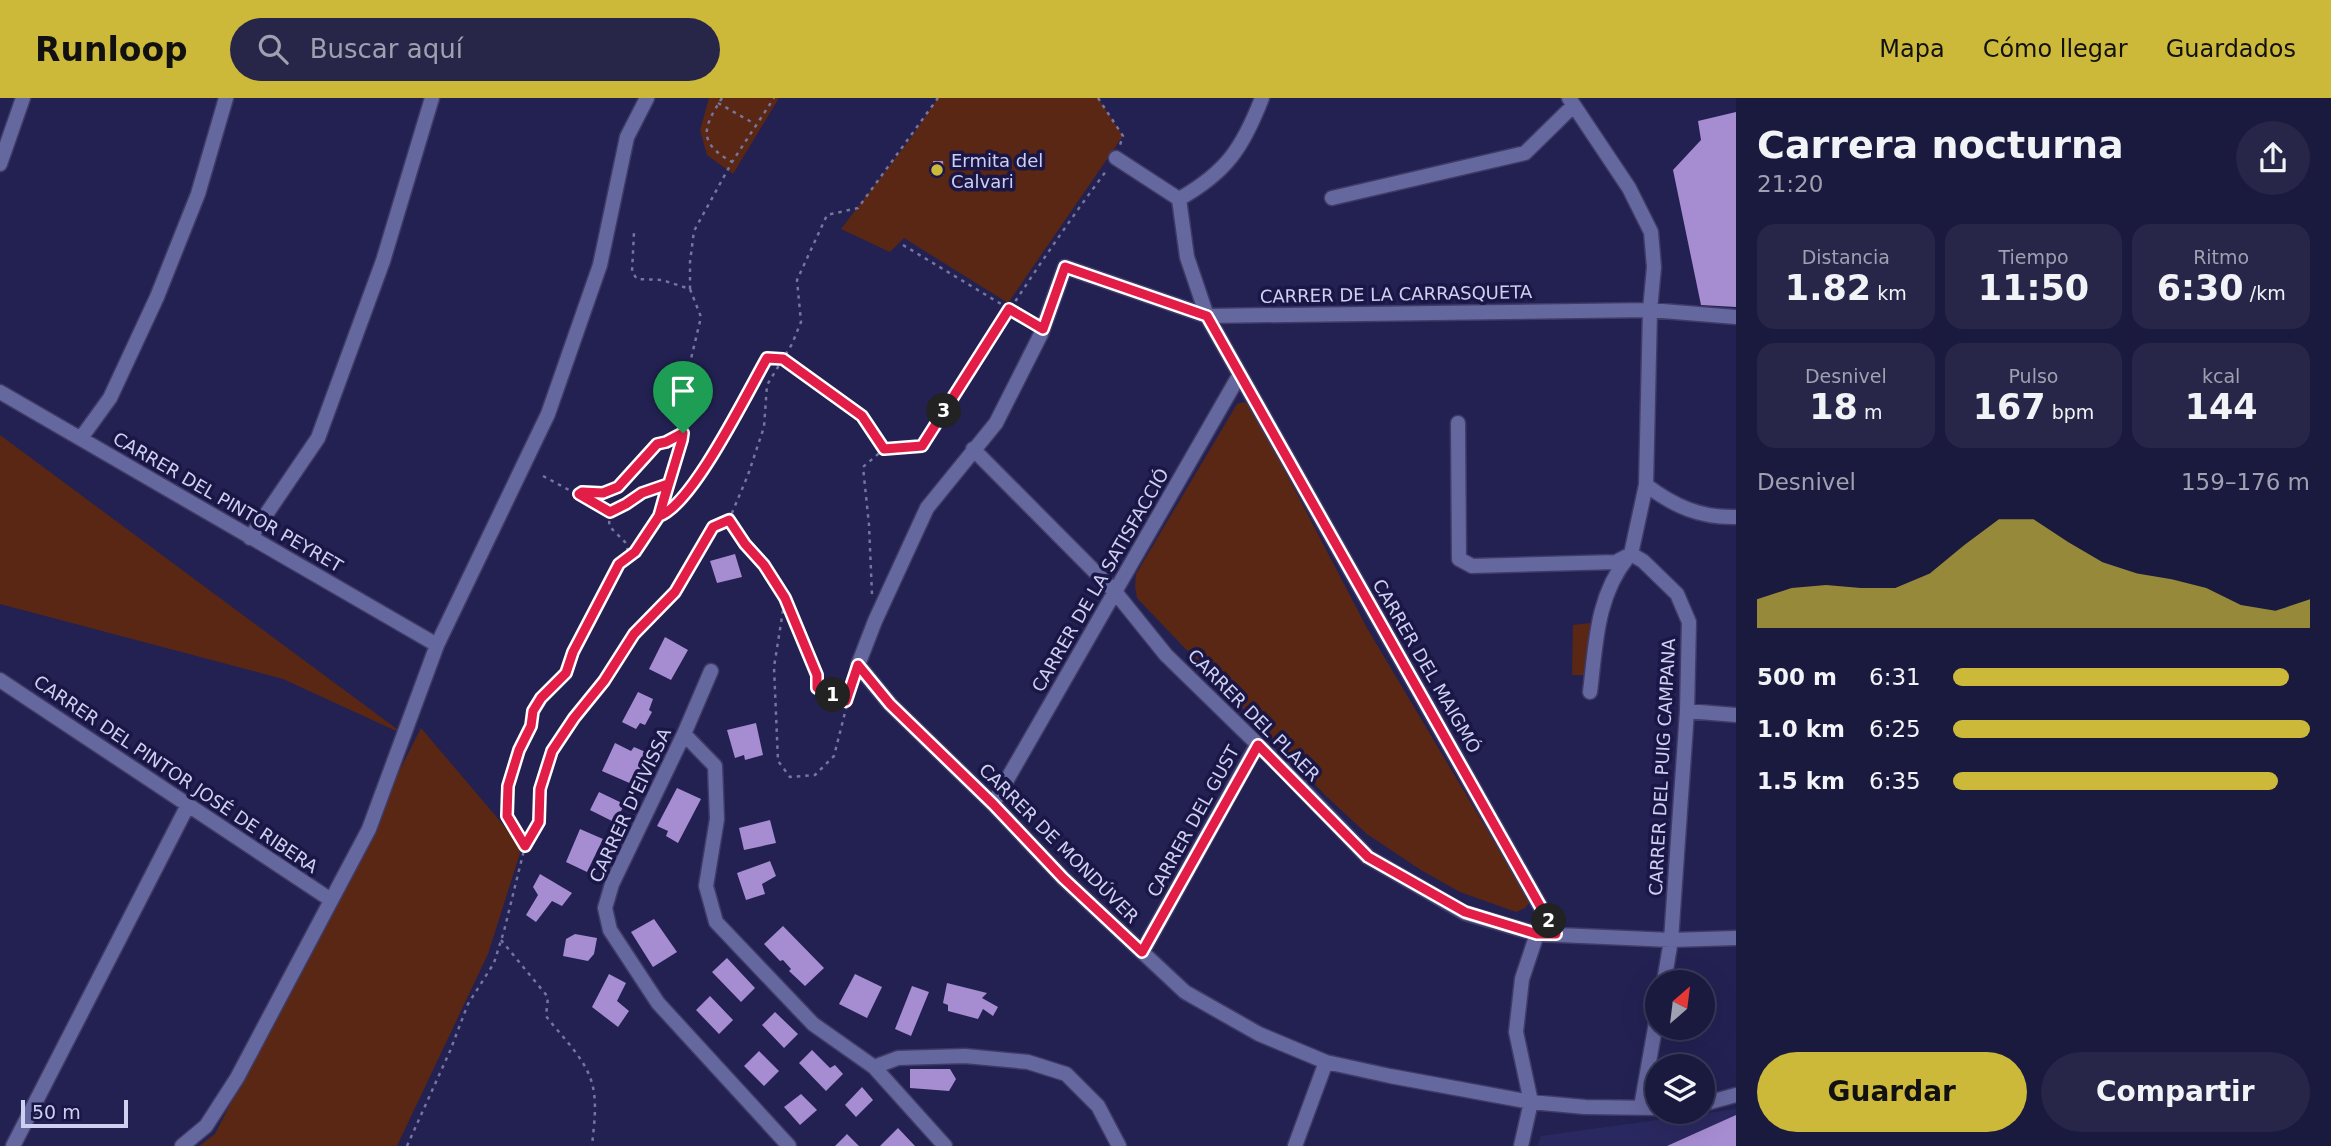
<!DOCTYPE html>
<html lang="es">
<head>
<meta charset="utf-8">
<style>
  body { margin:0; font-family:"DejaVu Sans",sans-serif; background:#272649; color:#f1f3f6; height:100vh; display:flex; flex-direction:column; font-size:26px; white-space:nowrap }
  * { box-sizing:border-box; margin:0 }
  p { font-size:23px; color:#9fa0b0 }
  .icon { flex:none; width:38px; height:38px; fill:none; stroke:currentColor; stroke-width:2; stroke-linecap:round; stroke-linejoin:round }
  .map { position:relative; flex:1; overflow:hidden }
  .panel { display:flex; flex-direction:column; background:#1a193e; width:595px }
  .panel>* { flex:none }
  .needle { width:46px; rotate:28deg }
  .controls { position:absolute; left:1645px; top:872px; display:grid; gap:14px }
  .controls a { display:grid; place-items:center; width:70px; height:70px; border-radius:50%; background:#1a193e; box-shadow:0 7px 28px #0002,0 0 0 2px #383858; font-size:35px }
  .scale { position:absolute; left:21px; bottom:18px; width:107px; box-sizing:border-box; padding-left:7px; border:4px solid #cdd0f0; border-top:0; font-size:19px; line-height:24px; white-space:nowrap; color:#cdd0f0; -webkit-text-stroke:5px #1a1747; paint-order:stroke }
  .pin { position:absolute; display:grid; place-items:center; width:60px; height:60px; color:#fff; margin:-72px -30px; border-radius:50% 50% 50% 0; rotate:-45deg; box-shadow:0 0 7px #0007 }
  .pin .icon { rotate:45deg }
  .km { position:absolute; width:35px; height:35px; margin:-18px; border-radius:50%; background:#222; color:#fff; font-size:19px; line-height:35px; text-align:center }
  .round { display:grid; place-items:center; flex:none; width:74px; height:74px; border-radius:37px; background:#272649 }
  .head { display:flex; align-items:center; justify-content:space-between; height:119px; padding:0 21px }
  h1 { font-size:38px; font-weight:800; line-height:52px }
  .figures { display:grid; grid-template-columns:repeat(3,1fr); gap:10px; height:119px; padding:7px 21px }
  .figures div { display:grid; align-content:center; border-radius:18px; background:#272649; text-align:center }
  .figures b { font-size:35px; font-weight:800 }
  .figures small { font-size:19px; font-weight:400 }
  .figures p { font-size:19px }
  .chart { height:196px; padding:14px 21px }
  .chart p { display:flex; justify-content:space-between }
  .chart svg { width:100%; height:126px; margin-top:7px; fill:#ccb939; opacity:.7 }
  .action { display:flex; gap:14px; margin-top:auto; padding:14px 21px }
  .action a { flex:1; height:80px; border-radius:42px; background:#ccb939; color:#111; font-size:28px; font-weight:800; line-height:80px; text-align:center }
  .action a+a { background:#272649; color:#f1f3f6 }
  ul { padding:0 21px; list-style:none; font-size:23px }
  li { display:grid; grid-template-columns:112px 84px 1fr; align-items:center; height:52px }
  li i { height:18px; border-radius:9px; background:#ccb939 }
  header { display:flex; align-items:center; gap:42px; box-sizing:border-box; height:98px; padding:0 35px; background:#ccb939; color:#111 }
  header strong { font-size:33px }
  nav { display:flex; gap:38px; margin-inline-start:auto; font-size:24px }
  .search { width:490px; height:63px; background:#272649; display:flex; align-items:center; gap:18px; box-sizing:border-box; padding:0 24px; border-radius:38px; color:#9fa0b0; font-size:26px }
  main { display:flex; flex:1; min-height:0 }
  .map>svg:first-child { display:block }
</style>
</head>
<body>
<header>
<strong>Runloop</strong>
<div class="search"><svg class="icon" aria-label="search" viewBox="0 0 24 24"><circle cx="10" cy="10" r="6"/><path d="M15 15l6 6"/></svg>Buscar aquí</div>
<nav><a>Mapa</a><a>Cómo llegar</a><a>Guardados</a></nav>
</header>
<main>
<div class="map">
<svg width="1736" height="1048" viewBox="0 0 1736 1048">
  <rect width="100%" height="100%" fill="#232152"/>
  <!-- built -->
  <path fill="#2a2860" d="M1736,1011V1048H1537L1541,1038Z"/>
  <!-- green -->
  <path fill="#592713" d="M709,0H779L733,76L707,57L700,32Z
    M938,0H1098L1123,38L1008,205L904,140L890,154L841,131L910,41Z
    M1243,304L1250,306L1367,530L1530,804L1525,810L1516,814L1460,794L1421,772L1367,736L1326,698L1137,500L1135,488L1136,476L1237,306Z
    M0,337L405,637L283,581L0,506Z
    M1590,525L1589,577H1572L1573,527Z
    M421,630L522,749L488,856L397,1048H199L215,1036Z"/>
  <!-- building -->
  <path fill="#a68cd1" d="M1736,14V209L1701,207L1673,72L1701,42L1698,23Z
    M933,63H943L944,77H930V67H933Z
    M735,456L742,479L717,485L710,463Z
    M665,539L688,552L671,582L649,571Z
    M638,594L653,601L649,612L652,614L645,627L640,625L636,631L622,624Z
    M756,625L763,657L745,662L744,657L735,660L727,632Z
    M615,645L631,653L634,649L648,655L634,687L602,673Z
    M677,690L701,701L678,745L666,738L668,733L657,728Z
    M599,694L624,706L616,725L590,712Z
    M770,722L776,745L744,752L739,730Z
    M580,731L603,741L587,774L566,764Z
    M770,763L776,778L762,786L765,796L746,802L737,775Z
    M540,776L572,795L562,808L552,803L536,824L526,817L538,797L533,789Z
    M654,821L677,854L653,869L631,834Z
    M783,828L824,870L805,888L789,873L791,871L783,862L780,863L764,846Z
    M575,836L597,840L594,856L588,863L563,858L566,841Z
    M727,860L755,890L741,904L712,874Z
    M609,876L626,885L617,903L629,913L618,929L592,909Z
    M855,876L882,889L867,920L839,906Z
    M947,885L987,895L982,900L998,909L993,918L983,911L978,921L948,913V907L943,905Z
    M912,888L929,894L911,938L895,931Z
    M710,898L733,922L719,936L696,912Z
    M775,914L798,936L784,950L762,927Z
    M812,952L830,970L835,967L843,976L826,993L799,965Z
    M759,953L779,973L764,988L744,968Z
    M910,971H950L956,981L949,993L910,990Z
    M862,989L873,1002L856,1019L845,1007Z
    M801,996L817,1012L800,1027L784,1009Z
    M1736,1017V1048H1667Z
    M898,1030L915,1048H880Z
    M847,1036L859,1048H835Z"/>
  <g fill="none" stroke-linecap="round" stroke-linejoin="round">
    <defs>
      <path id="minor" d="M1262,0C1243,49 1227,74 1179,101L1187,159L1207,218L1556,836
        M1569,0L1629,90L1651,134L1654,169L1650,212L1646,387L1631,456L1643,463L1677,496L1689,524L1687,613L1671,842L1664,884
        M1116,60L1179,101
        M0,66L23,0
        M1332,100L1525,55L1573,8
        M0,294L437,547
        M1458,325L1459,461L1472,468L1616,464L1631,456
        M81,340L110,300L157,199L198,96L226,0
        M973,351L1116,495L1166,557L1288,676L1368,759L1465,815L1537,836L1671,842L1736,840
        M1646,387C1674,408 1700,420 1736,419
        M250,440L318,340L383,163L432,0
        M711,573L684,636L612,786L605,810L610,832L658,905L789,1048
        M0,582L331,802
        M1590,594C1596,546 1596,499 1628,459
        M1687,613L1736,617
        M684,636L715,668L717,721L706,788L716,824L813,926L874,969L945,1048
        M993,706L1240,276
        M1142,854L1257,647
        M874,969L898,960L965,958L1028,964L1066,976L1098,1008L1119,1048
        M1703,1006L1736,997
        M1641,1009L1657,919
        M1657,1010L1585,1009L1531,1004L1390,978L1326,964L1259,936L1185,894L1063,780L993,706L890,606L858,567L875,523L927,410L996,325L1041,236L1065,169L1207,218L1650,212L1736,219
        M13,1048L188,707
        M182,1048L206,1028L237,980L369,731L437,547L548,316L600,167L627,39L647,0
        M1295,1048L1326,964
        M1521,1048L1531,1004L1516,934L1522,881L1537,836"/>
    </defs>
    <!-- minor casing -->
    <use href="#minor" stroke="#403b66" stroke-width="17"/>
    <!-- path -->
    <path stroke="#75759e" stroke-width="2.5" stroke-dasharray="3.5 5" stroke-linecap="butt" d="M722,0C703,30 697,44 732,64
      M1098,0L1123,38L1120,47
      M718,5L755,26
      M903,147L1031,224
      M690,191V164L694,133L732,64L774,0
      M543,378L610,414L609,428L625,444L629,456
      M580,396L603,395L618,389L657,346L666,344L683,335
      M610,414L627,406L642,395L668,386
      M660,418L666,416L694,387L767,260L783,261L862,318L884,351
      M872,496L869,427L863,369L884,351L922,348C982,255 1040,161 1107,72
      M786,504L817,577V590L846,603
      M853,583L834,658L815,677L790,679L778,663L774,569L785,500C767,473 747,449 729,422L748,377L764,329L767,287L792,246L801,224L797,182L827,117L858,110L938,0
      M525,748L539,725L540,691L552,653L574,620L604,583L634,536L675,494L713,429L729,422
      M501,842L548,899L546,918C561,938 583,958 591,982C598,1003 594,1026 592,1048
      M407,1048L450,953L468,906L494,865L504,833L525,748L507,718L508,688L518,652L531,628L533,613L541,600L566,575L574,554L619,466L635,454L659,418L682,342L685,286L701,219L690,191L662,182L637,181L632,174L634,134"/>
    <!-- minor -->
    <use href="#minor" stroke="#65679f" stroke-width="14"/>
  </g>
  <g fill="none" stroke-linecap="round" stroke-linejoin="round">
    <defs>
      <path id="route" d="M683,335L682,342L659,418L635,454L619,466L573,554L566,575L541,600L533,613L531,628L519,652L508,688L507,718L525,748L539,724L540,691L552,653L574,620L604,583L634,536L675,494L713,429L729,422L745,446L764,467L785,500L817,577V590L846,603L858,567L890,606L993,706L1063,780L1142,854L1258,647L1368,759L1465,814L1537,836H1556L1207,218L1065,169L1043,231L1009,211L922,348L884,351L862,318L783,261L767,260C748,293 692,408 659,418L668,386L642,395L626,406L610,414L579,396L582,394L603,395L618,389L657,346L666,344L683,335"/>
    </defs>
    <!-- route casing -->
    <use href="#route" stroke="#fff" stroke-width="14"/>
    <!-- route -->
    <use href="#route" stroke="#e11d48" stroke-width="9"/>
  </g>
  <!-- markers -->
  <circle fill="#ccb939" stroke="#1a1747" stroke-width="2.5" cx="937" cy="72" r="7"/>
  <g text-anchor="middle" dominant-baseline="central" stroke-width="7" stroke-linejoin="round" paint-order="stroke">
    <!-- poi labels -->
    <g font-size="18" fill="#cdd0f0" stroke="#1a1747" text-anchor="start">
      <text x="951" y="62">Ermita del<tspan x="951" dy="21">Calvari</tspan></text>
    </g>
    <!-- street labels -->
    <g font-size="18" fill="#cdd0f0" stroke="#1a1747">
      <text transform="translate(1396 196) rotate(-1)">CARRER DE LA CARRASQUETA</text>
      <text transform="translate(228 404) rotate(30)">CARRER DEL PINTOR PEYRET</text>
      <text transform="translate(1100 482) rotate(-60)">CARRER DE LA SATISFACCIÓ</text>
      <text transform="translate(1427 568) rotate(60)">CARRER DEL MAIGMÓ</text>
      <text transform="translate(1254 617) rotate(45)">CARRER DEL PLAER</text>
      <text transform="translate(1662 669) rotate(-87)">CARRER DEL PUIG CAMPANA</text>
      <text transform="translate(176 676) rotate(34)">CARRER DEL PINTOR JOSÉ DE RIBERA</text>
      <text transform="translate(630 707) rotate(-65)">CARRER D'EIVISSA</text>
      <text transform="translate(1193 723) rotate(-61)">CARRER DEL GUST</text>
      <text transform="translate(1059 745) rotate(45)">CARRER DE MONDÚVER</text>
    </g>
  </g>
</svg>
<div class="controls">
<a><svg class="needle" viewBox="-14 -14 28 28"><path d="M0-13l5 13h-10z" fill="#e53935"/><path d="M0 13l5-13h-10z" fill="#9fa0b0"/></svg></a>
<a><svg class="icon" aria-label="layers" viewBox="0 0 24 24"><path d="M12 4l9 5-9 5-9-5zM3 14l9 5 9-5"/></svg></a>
</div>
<div class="scale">50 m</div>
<div class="pin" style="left:683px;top:335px;background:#1e9e55"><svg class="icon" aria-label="arrive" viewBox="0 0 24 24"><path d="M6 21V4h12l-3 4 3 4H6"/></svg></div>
<b class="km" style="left:833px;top:597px">1</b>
<b class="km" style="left:1549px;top:823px">2</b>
<b class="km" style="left:944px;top:313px">3</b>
</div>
<section class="panel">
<div class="head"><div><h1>Carrera nocturna</h1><p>21:20</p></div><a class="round"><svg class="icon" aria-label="share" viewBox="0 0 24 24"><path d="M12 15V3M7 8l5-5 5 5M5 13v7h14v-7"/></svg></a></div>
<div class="figures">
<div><p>Distancia</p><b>1.82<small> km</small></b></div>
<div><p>Tiempo</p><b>11:50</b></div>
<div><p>Ritmo</p><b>6:30<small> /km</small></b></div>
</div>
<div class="figures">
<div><p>Desnivel</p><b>18<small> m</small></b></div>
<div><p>Pulso</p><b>167<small> bpm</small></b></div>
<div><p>kcal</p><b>144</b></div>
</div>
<div class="chart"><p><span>Desnivel</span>159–176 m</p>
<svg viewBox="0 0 160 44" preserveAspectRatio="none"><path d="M0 44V34L10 30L20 29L30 30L40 30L50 25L60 15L70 6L80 6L90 14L100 21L110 25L120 27L130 30L140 36L150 38L160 34V44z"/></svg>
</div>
<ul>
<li><b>500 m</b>6:31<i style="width:94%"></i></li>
<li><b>1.0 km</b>6:25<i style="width:100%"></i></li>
<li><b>1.5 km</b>6:35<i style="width:91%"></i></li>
</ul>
<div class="action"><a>Guardar</a><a>Compartir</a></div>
</section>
</main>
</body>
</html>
